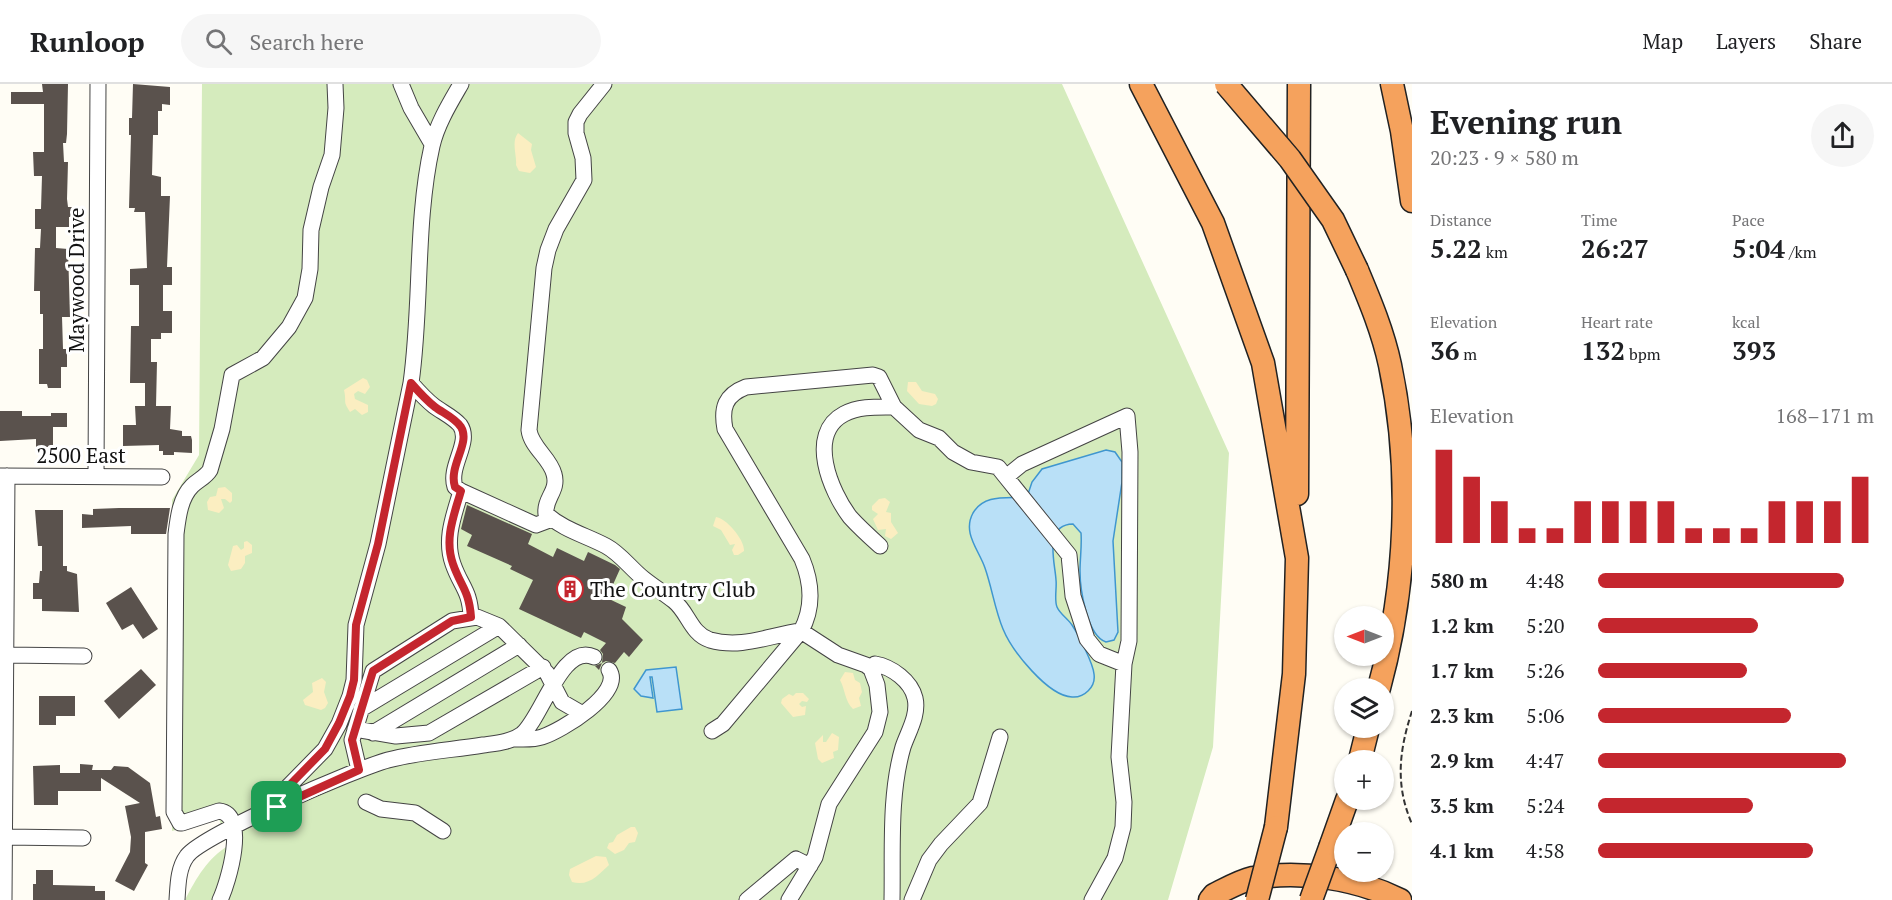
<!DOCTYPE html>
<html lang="en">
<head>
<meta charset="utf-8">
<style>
  body { margin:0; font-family:"PT Serif",serif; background:#f6f6f6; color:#202124; height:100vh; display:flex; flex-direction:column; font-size:22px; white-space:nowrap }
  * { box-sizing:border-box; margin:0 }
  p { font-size:20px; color:#757577 }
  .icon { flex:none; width:33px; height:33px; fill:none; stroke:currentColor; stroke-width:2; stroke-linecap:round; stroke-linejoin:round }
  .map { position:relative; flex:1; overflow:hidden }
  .panel { display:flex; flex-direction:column; background:#fff; width:480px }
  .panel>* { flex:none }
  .needle { width:39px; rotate:270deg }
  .fabs { position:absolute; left:1334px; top:522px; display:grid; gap:12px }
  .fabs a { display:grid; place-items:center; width:60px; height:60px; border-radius:50%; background:#fff; box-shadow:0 2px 4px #0004; font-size:30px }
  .pin { position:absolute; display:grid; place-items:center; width:51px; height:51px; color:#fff; margin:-26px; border-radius:12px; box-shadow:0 3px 9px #0006 }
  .round { display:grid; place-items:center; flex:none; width:63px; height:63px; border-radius:32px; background:#f6f6f6 }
  .headline { display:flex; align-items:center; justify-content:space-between; height:102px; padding:0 18px }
  h1 { font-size:33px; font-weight:800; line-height:45px }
  .metrics { display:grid; grid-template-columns:repeat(3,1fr); gap:9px; height:102px; padding:6px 18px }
  .metrics div { display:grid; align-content:center }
  .metrics b { font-size:26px; font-weight:800 }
  .metrics small { font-size:16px; font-weight:400 }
  .metrics p { font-size:16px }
  .chart { height:168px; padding:12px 18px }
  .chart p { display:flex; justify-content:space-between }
  .chart svg { width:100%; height:108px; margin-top:6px; stroke:#c4262e; stroke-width:6 }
  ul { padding:0 18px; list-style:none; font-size:20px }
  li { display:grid; grid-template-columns:96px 72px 1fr; align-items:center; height:45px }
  li i { height:15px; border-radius:8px; background:#c4262e }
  header { display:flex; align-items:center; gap:36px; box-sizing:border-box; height:84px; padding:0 30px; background:#fff; border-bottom:2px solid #e0e0e0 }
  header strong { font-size:28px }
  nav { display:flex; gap:33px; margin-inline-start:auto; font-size:21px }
  .search { width:420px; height:54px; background:#f6f6f6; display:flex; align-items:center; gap:15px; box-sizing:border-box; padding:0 21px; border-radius:33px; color:#757577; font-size:22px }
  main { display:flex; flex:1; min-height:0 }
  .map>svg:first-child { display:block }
</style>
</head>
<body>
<header>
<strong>Runloop</strong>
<div class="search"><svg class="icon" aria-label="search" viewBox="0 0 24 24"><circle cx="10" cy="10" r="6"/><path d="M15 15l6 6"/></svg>Search here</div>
<nav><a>Map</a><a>Layers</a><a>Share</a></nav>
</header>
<main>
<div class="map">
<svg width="1412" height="816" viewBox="0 0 1412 816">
  <rect width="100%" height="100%" fill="#fffdf5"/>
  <!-- green -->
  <path fill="#d5ebbd" d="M202,0H1062L1229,369L1213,663L1168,816H185C197,793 207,775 229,761L219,735L172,747V416L199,371Z"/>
  <!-- sand -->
  <path fill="#fbeec1" d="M518,49L532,60L531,66L536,83L530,89L519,87L516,81C517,71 511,58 518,49Z
    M363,294L367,296L370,303L365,310L358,307L354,310L355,315L368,321V328L362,331L355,325L350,328C342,316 347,319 344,306Z
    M908,298H916L922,307L935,310L938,315L936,320L932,322L919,320L907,307Z
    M225,403L232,409V417L230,419L225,415H221L224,424L219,429L208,426L207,418L210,413L216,412L218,404Z
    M885,414L890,418L886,428L891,429V438L898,449L891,455L885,452L886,445L878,446L873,435L878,430L872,426V422L879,415Z
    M716,433C726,434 745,456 744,467L738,471H734L732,466L735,460L730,461L721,446L713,442Z
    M247,457L252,461V469L245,472V479L241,485L231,487L228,481L233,462L237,461L241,466L244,464V458Z
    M845,588L853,589L855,596L860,599L862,608L859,614L861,622L853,625C845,618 845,605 840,596Z
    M322,594L326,598L324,608L328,619L325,624L321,626L305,621L303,616L313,608L312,599Z
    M796,609H803L809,615L807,618L802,617L799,620L802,623L806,622L805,631L793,633L781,619L782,615L789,610L793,612Z
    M832,649L839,653L838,666L833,668L834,674L822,679L818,675L815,659L823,651V658H826Z
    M631,743H635L638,749L635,758L629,759L624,766L615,770L607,764L609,759L613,758L617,751Z
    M596,772L606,773L609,781C599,790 589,803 572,798L569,791L570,785Z"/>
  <!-- water -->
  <path fill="#b9e0f7" stroke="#3f96cf" stroke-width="1.5" d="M1106,366L1115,368L1122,378V398L1113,457L1118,548L1114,556L1106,558C1087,552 1080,505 1080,487C1080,474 1082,462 1081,449L1073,440C1043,441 1055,478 1056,496C1057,504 1054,516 1057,523C1060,530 1068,535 1072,541C1078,550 1093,579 1094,590C1096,603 1084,614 1072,613C1048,612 1012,567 1003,545C995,526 992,504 985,484C979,466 962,449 973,429C985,409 1008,415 1027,413L1032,398L1042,385Z
    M676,583L682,625L657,628L652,593H650L653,614L641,612L634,605L646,586Z"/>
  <!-- building -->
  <path fill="#5a524d" d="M42,0H68L67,50L66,59H63L64,78H68L67,115L68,123H72V133H69V143H56V164L68,165L70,233H62L63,265H67V283H61V304H48L47,300H39V265H43V230H40V207H34L35,164H40L41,145H35V125H41L42,92H34L33,68H44V20H11V8H43Z
    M133,0L170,3V21L162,20V27H158V51H153L152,91L161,93V112H170L167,183H172V201H163V227H172V249H161V255H151V278H157L156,322H171L170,345L182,347V352H191L192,356V369L174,368V371H163V367H159V361L123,362V341H136L135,322H145V299H130L131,242H139V201H130V185L147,184L145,128H134L135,124H129L131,51H129V34H132Z
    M0,327H22V332H51V329H67V343H53V363H36V355L0,357Z
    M467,421L532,450L528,460L553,473L557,464L584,477L588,468L615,481L620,485L607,514L626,523L622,535L643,556L629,573L624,568L615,579L606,577L602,579L599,586L595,582L602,579L603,570L600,566L606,559L584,548L581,554L519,525L533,496L510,485L512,482L467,462L472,451L461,445Z
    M119,424H170L166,450H131V442L82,444V430L93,431V425Z
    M35,426H63V482H67V487L77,490L79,528L42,527V515H33V499H39L40,487H42V462H38Z
    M131,503L158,545L143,555L133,540L122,546L106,519Z
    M141,585L156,601L119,635L104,617Z
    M39,612H75V632H56V641H39Z
    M80,680L93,681L92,686H111L114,682L128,683L150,699L156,733L160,732L162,745L145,748V779L148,781L134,807L115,797L130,768L131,753L125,722L140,719L101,694V707H58V721H34L33,682L60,681V689H80Z
    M36,786H53V801L95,802V807H105V816H33V800H36Z"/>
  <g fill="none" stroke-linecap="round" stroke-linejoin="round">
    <defs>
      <path id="minor" d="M401,0L411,24L432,60
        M461,0C450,19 437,40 432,62C415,138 422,221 411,299C418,307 425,315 434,322C442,328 453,333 460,341C472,358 448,382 455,403L461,407
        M604,0L580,30L576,38V49L583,74L584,96L556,145L548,166L544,184L529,346C531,363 550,374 554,390C559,407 544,414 546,430C564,446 585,451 606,462C621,470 631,485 644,495C654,503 664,509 674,517C688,528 691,550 710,556C742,565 770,551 801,547L838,571L866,581L871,585L877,601L880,628L875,648L829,720L815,773L789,816
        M0,392L162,393
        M96,393L98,0
        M1006,393L1069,471L1073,512L1087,555L1099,570L1124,580L1119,673L1124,718L1123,743L1115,774L1092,816
        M880,462C870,453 859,443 850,433C831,408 806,350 844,330C859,322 877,323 894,323
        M471,533C470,506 461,503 453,480C444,455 454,431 461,407L536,441L552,435
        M6,571L84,572
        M871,585L875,580C892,583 911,597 915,614C919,631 908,648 903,663C889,711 893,766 892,816
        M361,625L499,542
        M355,645L396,652L429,649L543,583
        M712,647L723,640L801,547C814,523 812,499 802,475L725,345C721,324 725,311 746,303L873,291L879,293L894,323L919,346L939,354L953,368L971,378L998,383L1006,393L1022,380L1127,332L1130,368L1129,557L1124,580
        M373,649L519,561
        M514,655C524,655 533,656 542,653C561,647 624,609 609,586
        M359,686L352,656L373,587L452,537L477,533L499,542L547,589L562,618L581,629
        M366,718L381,725L415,729L443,747
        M277,723V714L325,665L339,640L350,612L354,596L356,541L378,460L411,299
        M5,753L83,754
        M4,816L7,392
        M177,816C178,801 178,784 187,772C202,751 358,684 388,676C419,668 452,666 483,661C497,659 511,658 522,650C542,634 562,558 594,573
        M220,816C228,799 249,730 219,727L182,739H180L174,728L176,450C178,434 180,414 192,402C198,396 206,393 210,386L222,345L232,291L263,274L289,243L305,214L310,185L311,146L321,103L332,71L336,24L335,0
        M747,816L796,775L810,782
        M912,816L929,776L941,760L980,719L1000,653"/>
      <path id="highway" d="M1141,0L1213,139L1263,279L1275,348L1297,474L1294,590L1276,743
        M1392,0L1402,47L1412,117
        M1357,186C1370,217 1383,248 1390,281C1412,386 1407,501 1379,604
        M1297,410L1299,0
        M1360,676L1368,644
        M1331,761L1347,716
        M1210,816L1214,811C1226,805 1240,797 1253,794C1301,786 1356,794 1400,816"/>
    </defs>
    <!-- minor casing -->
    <use href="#minor" stroke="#444" stroke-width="17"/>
    <!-- highway casing -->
    <use href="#highway" stroke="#222" stroke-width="25"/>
    <!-- path -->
    <path stroke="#333" stroke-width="2" stroke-dasharray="6 3" stroke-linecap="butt" d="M1412,627C1399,667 1395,701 1412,740"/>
    <!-- minor -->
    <use href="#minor" stroke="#fff" stroke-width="15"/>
    <!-- highway -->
    <use href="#highway" stroke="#f5a25d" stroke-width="22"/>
    <defs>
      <path id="highway-bridge" d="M1226,0L1290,75L1333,136L1357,186
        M1257,816L1276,743
        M1311,816L1331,761"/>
    </defs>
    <!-- highway-bridge casing -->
    <use href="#highway-bridge" stroke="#222" stroke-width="25" stroke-linecap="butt"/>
    <!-- highway-bridge -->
    <use href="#highway-bridge" stroke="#f5a25d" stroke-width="22"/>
  </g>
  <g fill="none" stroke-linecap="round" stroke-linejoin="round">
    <defs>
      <path id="route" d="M411,299C418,307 426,316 435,323C443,329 455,334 461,343C471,359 448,382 455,403L461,407C454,431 444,455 453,480C461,503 469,506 471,533L452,537L373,587L352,656L359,686L277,723V714L325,665L339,639L350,612L354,596L356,541L378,460Z"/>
    </defs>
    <!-- route casing -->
    <use href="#route" stroke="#fff" stroke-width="12"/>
    <!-- route -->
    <use href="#route" stroke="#c4262e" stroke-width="8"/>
  </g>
  <!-- icons -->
  <defs>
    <symbol id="building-ring" viewBox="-11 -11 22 22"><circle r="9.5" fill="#fff" stroke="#c4262e" stroke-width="1.5"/><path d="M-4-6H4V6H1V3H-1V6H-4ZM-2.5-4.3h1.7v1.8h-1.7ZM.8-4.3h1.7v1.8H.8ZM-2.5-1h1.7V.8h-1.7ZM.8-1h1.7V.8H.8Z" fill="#c4262e"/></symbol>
  </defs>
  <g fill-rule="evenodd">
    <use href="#building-ring" x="555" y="490" width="30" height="30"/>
  </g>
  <g text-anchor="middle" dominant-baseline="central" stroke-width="6" stroke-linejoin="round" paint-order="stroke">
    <!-- street labels -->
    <g font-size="21" fill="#111" stroke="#fff">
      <text transform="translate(76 196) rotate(-90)">Maywood Drive</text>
      <text x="81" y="371">2500 East</text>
    </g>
    <!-- poi labels -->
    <g font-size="21" fill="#111" stroke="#fff" text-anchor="start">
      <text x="590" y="505">The Country Club</text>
    </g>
  </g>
</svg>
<div class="fabs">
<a><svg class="needle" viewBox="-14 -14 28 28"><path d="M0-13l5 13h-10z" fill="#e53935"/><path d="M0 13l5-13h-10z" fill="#757577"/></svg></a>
<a><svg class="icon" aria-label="layers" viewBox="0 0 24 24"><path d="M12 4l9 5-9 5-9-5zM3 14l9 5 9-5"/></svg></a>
<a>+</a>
<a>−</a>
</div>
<div class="pin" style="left:277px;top:723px;background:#1e9e55"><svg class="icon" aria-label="arrive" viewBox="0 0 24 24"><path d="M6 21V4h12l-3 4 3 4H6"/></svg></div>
</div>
<section class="panel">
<div class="headline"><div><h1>Evening run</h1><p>20:23 · 9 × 580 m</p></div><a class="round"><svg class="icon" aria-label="share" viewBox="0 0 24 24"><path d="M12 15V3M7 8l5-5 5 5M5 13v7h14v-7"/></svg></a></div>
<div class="metrics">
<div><p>Distance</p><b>5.22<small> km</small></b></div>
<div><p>Time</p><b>26:27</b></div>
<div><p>Pace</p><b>5:04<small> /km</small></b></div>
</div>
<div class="metrics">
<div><p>Elevation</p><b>36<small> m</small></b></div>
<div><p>Heart rate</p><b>132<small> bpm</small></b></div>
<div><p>kcal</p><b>393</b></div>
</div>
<div class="chart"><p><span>Elevation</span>168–171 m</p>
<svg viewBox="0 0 160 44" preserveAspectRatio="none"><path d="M5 44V6M15 44V17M25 44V27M35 44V38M45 44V38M55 44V27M65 44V27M75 44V27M85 44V27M95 44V38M105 44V38M115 44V38M125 44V27M135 44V27M145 44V27M155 44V17"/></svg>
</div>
<ul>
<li><b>580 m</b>4:48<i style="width:89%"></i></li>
<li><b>1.2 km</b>5:20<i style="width:58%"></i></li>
<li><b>1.7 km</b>5:26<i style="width:54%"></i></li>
<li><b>2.3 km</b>5:06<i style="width:70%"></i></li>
<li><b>2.9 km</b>4:47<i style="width:90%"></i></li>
<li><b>3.5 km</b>5:24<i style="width:56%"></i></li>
<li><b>4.1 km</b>4:58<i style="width:78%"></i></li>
</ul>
</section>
</main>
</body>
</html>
